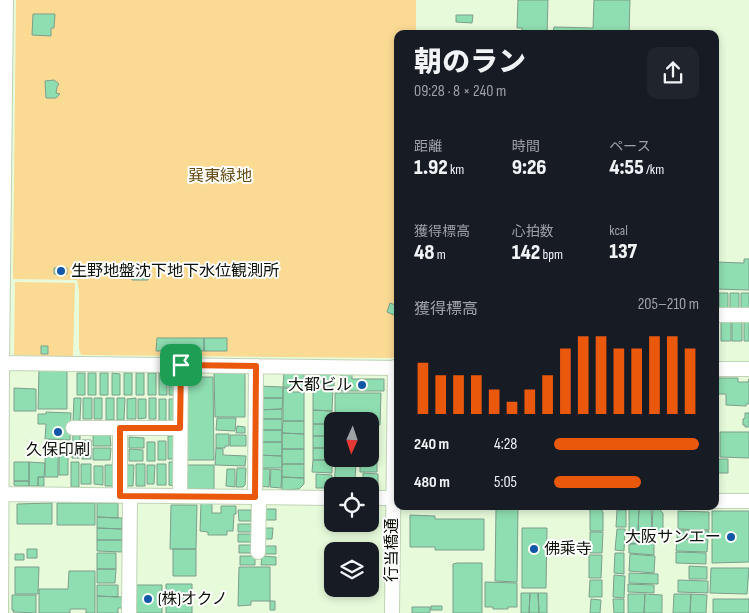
<!DOCTYPE html>
<html lang="ja">
<head>
<meta charset="utf-8">
<style>
  body { margin:0; font-family:"Sofia Sans Condensed","Noto Sans JP",sans-serif; background:#20242c; color:#f1f3f6; height:100vh; display:flex; flex-direction:column; font-size:19px; white-space:nowrap }
  * { box-sizing:border-box; margin:0 }
  p { font-size:16px; color:#9ea1a6 }
  .icon { flex:none; width:28px; height:28px; fill:none; stroke:currentColor; stroke-width:2; stroke-linecap:round; stroke-linejoin:round }
  .map { position:relative; flex:1; overflow:hidden }
  .panel { position:absolute; left:394px; top:30px; width:325px; height:480px; display:flex; flex-direction:column; background:#171b24; border-radius:10px; box-shadow:0 2px 8px #0003 }
  .panel>* { flex:none }
  .needle { width:32px; rotate:183deg }
  .tools { position:absolute; left:324px; top:412px; display:grid; gap:10px }
  .tools a { display:grid; place-items:center; width:55px; height:55px; border-radius:10px; background:#171b24; box-shadow:0 2px 8px #0003; font-size:25px }
  .pin { position:absolute; display:grid; place-items:center; width:42px; height:42px; color:#fff; margin:-21px; border-radius:10px; box-shadow:0 2px 8px #0006 }
  .round { display:grid; place-items:center; flex:none; width:52px; height:52px; border-radius:10px; background:#20242c }
  .headline { display:flex; align-items:center; justify-content:space-between; height:85px; padding:0 20px }
  h1 { font-size:28px; font-weight:800; line-height:38px }
  .metrics { display:grid; grid-template-columns:repeat(3,1fr); gap:8px; height:85px; padding:5px 20px }
  .metrics div { display:grid; align-content:center }
  .metrics b { font-size:21px; font-weight:800 }
  .metrics small { font-size:14px; font-weight:400 }
  .metrics p { font-size:14px }
  .chart { height:140px; padding:10px 20px }
  .chart p { display:flex; justify-content:space-between }
  .chart svg { width:100%; height:90px; margin-top:5px; stroke:#ea580c; stroke-width:6 }
  ul { padding:0 20px; list-style:none; font-size:16px }
  li { display:grid; grid-template-columns:80px 60px 1fr; align-items:center; height:38px }
  li i { height:12px; border-radius:6px; background:#ea580c }
  .map>svg:first-child { display:block }
</style>
</head>
<body>
<div class="map">
<svg width="749" height="613" viewBox="0 0 749 613">
  <rect width="100%" height="100%" fill="#e7fbdb"/>
  <!-- green -->
  <path fill="#fbda94" d="M16,0H416V34H398L397,358L81,355L79,349V291L77,280L13,279Z
    M15,282L75,283L73,357L14,355Z"/>
  <!-- building -->
  <path fill="#8fdeb1" stroke="#7d9e8a" d="M518,0H548L547,34H522V28H517Z
    M594,0H630L629,34H553L554,27L593,28Z
    M33,14H55L54,28H51V36L32,35Z
    M456,15H473L472,23L456,22Z
    M54,80L59,84L57,87L56,93L60,94L56,98H46L45,81Z
    M744,259H749V290L715,289V262L744,263Z
    M54,268H67V274H54Z
    M132,272H148V280H132Z
    M719,293H728V311H719Z
    M730,293H739V312H730Z
    M741,293H749V312H741Z
    M390,303L398,306L396,316L387,312Z
    M715,320H718V341H715Z
    M721,320H731V341H721Z
    M732,320H742V341H732Z
    M744,320H749V341H744Z
    M157,338H204V351H156Z
    M204,338H227V351H204Z
    M41,346H48V354H41Z
    M39,370H67V409H38Z
    M284,371H304V388L283,387Z
    M314,371H334V386H314Z
    M77,373H85V395H77Z
    M88,373H96V395H88Z
    M100,373H108V395H100Z
    M112,373L120,374V395H112Z
    M124,373H132V395H124Z
    M136,373H144V395H136Z
    M148,373H156V395H148Z
    M159,373H167V395H159Z
    M169,373L177,374V395H169Z
    M214,373H245V417H215Z
    M341,373H352V379H384V391H341Z
    M186,377H213L214,460H187Z
    M717,378H738V382H748L749,379V404H746V406L726,405V394H717Z
    M257,386L283,387V398H257Z
    M14,388L36,389V411H14Z
    M283,388L293,389V392H304V421H283Z
    M333,388L332,411L313,410V389Z
    M335,393H381L380,425H370V421H335Z
    M74,398H81L80,420L73,421Z
    M83,398H92V419H83Z
    M94,398H102V419H94Z
    M106,398H114V420H106Z
    M117,398H125L124,420H117Z
    M136,398V419H127V399Z
    M149,398H156V419H149Z
    M257,398H283L282,409L257,410Z
    M138,399H146V418L138,419Z
    M159,399H166V420L159,421Z
    M169,399H177V422H169Z
    M282,409V419H257V410Z
    M313,410L332,411V424H313Z
    M46,412L71,413L70,440L45,439L46,424H38V414H46Z
    M745,413H749V427H745V425H743V419L745,418Z
    M217,418H236L235,431L216,430Z
    M257,419H282V430H257Z
    M283,421H304V434L282,433Z
    M313,424H332V436H313Z
    M237,426L245,427V433H236Z
    M257,430H282V442H257Z
    M720,432H749V458L720,457Z
    M282,433L304,434V449H282Z
    M216,434H229V446H225V448H216Z
    M370,434H377V445H370Z
    M73,435H80V458H72Z
    M93,435H110L111,446H93Z
    M230,435H246V446H230Z
    M168,436H175V459H168Z
    M313,436H332V448H313Z
    M129,437L144,438V448H129Z
    M82,440H91V459H82Z
    M158,441H166V460H158Z
    M147,442H155V461H147Z
    M257,442H282V456L257,455Z
    M370,446H378L377,458H370Z
    M59,447H68V475H59Z
    M45,448H58V477H45Z
    M93,448H111L110,460H93Z
    M216,448L223,449V455L246,456L245,466L215,465Z
    M313,448H332V460H313Z
    M129,449L143,450V461H129Z
    M282,449H304V464H282Z
    M257,455L282,456V468H257Z
    M716,459H728V473H716Z
    M313,460H332V473L312,472Z
    M336,460L356,462L355,480L362,481V486L334,485Z
    M360,460H377V472H360Z
    M14,462H29V481H14Z
    M29,462L45,463L44,477H38V486H29Z
    M71,462H79V487H71Z
    M169,462H176V486L169,485Z
    M81,464H91V484H81Z
    M136,464H145V486H136Z
    M157,464H166V485H157Z
    M282,464H304V478L282,477Z
    M105,465H114V486H105Z
    M125,465H134L133,486H125Z
    M147,465H155L154,484H147Z
    M187,465H214V489H187Z
    M94,466H103V485L94,484Z
    M237,468H246L245,485L243,487H236Z
    M227,469H235V487L226,486Z
    M258,469H270L269,487L258,486Z
    M271,469L282,470L281,488L270,487Z
    M363,473L378,474V487L376,489H370V486H363Z
    M316,474L332,475V488H316Z
    M38,477H44V486H38Z
    M282,477L304,478V484L299,489L282,490Z
    M14,481H29V486H16L14,485Z
    M52,503V524H17V504Z
    M57,503H95V525H57Z
    M97,503H118V518L97,517Z
    M201,503L212,504V513H221V506H236V514H234L233,531H227V535H208V532L200,531Z
    M171,505H197L196,549H170Z
    M496,507L518,508L517,582L495,581Z
    M590,507H599L603,512V531H590Z
    M629,507H639L638,533H629Z
    M639,507H651L652,532L638,533Z
    M653,507L658,508L663,513V532H652Z
    M264,509H276V520H263Z
    M238,510H251V521H239Z
    M617,510H626V527H616Z
    M678,511L709,512V530L678,529Z
    M712,511H749V562L712,563Z
    M410,515L435,516V519H484V550H435V547H410Z
    M97,517L122,518V529L97,528Z
    M238,524H251V532H238Z
    M97,528L122,529V540H97Z
    M260,528H273L272,539H260Z
    M522,528H547L546,588H522Z
    M617,529H625L624,551L615,550Z
    M677,530L709,531L708,539L677,538Z
    M590,532H603L602,553H590Z
    M238,534H251V542H238Z
    M629,534L652,535L653,543L629,544Z
    M677,539L708,540L707,552L676,551Z
    M97,540H122V552L97,551Z
    M653,543L654,544V555L629,553V544Z
    M239,545H251V553H239Z
    M264,546H276V554H264Z
    M27,549H37V558H27Z
    M173,549H196V576H173Z
    M676,552L706,553V564L676,563Z
    M97,553H116V569H97Z
    M615,553H624V574L614,573Z
    M15,554H24V560H15Z
    M630,554L655,556L654,573L629,571Z
    M589,555H602L601,578H589Z
    M240,556H255V565H240Z
    M262,556L276,557V565H261Z
    M457,563H482V613H453V564Z
    M689,566L707,567V579H689Z
    M15,567H39L38,594H15Z
    M239,567H270V601H251V605L238,606Z
    M711,568H749L747,594L710,593Z
    M97,569H116L115,583H97Z
    M69,571H95V613H86V609H70V613H39V589H68Z
    M629,573L658,574V584L629,583Z
    M614,575L625,576L624,598L613,597Z
    M590,580H602V597H589Z
    M678,580L708,581V593L678,592Z
    M485,582L517,583V607H508V609H493V607H485Z
    M166,584H192V613H166Z
    M628,584L654,585V593L628,592Z
    M97,585H118V597L97,596Z
    M135,585H162V613H135Z
    M521,593H530L529,613H521Z
    M530,593H538L539,613H529Z
    M538,593H547V613H539Z
    M628,594H645L644,613H628Z
    M645,594L662,595V613H644Z
    M674,594H691L690,613H673Z
    M691,594L707,595L706,613H690Z
    M12,595H36V613L13,612L14,610H12Z
    M97,596L122,597V608H118V613H97Z
    M591,599L601,600L600,613H590Z
    M613,599H624V613H614Z
    M713,599H749V613H713Z
    M270,601H275V610H270Z
    M431,606H442V610H431Z
    M412,607H430V613H412Z"/>
  <g fill="none" stroke-linecap="round" stroke-linejoin="round">
    <defs>
      <path id="minor" d="M715,315H749
        M2,363L398,368
        M715,369H749
        M73,428H180
        M120,428V496
        M0,494L332,498
        M180,496L181,365
        M255,497L256,366
        M370,498H398
        M715,501H749
        M258,552L259,497
        M1,613L2,363L6,0
        M129,613L130,496
        M392,613L395,367"/>
    </defs>
    <!-- minor casing -->
    <use href="#minor" stroke="#c0d3b5" stroke-width="16"/>
    <!-- minor -->
    <use href="#minor" stroke="#fff" stroke-width="14"/>
  </g>
  <g fill="none" stroke-linecap="round" stroke-linejoin="round">
    <defs>
      <path id="route" d="M181,365L256,366L255,497L120,496V428H180Z"/>
    </defs>
    <!-- route casing -->
    <use href="#route" stroke="#fff" stroke-width="10"/>
    <!-- route -->
    <use href="#route" stroke="#ea580c" stroke-width="6"/>
  </g>
  <!-- markers -->
  <g fill="#1358a8" stroke="#fff" stroke-width="2">
    <circle cx="61" cy="271" r="5"/>
    <circle cx="362" cy="385" r="5"/>
    <circle cx="58" cy="432" r="5"/>
    <circle cx="731" cy="537" r="5"/>
    <circle cx="534" cy="549" r="5"/>
    <circle cx="148" cy="599" r="5"/>
  </g>
  <g text-anchor="middle" dominant-baseline="central" stroke-width="4" stroke-linejoin="round" paint-order="stroke">
    <!-- park labels -->
    <g font-size="16" fill="#644c13" stroke="#fff">
      <text x="220" y="176">巽東緑地</text>
    </g>
    <!-- poi labels -->
    <g font-size="16" fill="#0c1208" stroke="#fff" text-anchor="start">
      <text x="71" y="271">生野地盤沈下地下水位観測所</text>
      <text x="352" y="385" text-anchor="end">大都ビル</text>
      <text x="58" y="450" text-anchor="middle">久保印刷</text>
      <text x="721" y="537" text-anchor="end">大阪サンエー</text>
      <text x="544" y="549">佛乘寺</text>
      <text x="158" y="599">(株)オクノ</text>
    </g>
    <!-- street labels -->
    <g font-size="16" fill="#0c1208" stroke="#fff">
      <text transform="translate(392 550) rotate(-90)">行当橋通</text>
    </g>
  </g>
</svg>
<div class="tools">
<a><svg class="needle" viewBox="-14 -14 28 28"><path d="M0-13l5 13h-10z" fill="#e53935"/><path d="M0 13l5-13h-10z" fill="#9ea1a6"/></svg></a>
<a><svg class="icon" aria-label="locate" viewBox="0 0 24 24"><circle cx="12" cy="12" r="6"/><path d="M12 2v4M12 18v4M2 12h4M18 12h4"/></svg></a>
<a><svg class="icon" aria-label="layers" viewBox="0 0 24 24"><path d="M12 4l9 5-9 5-9-5zM3 14l9 5 9-5"/></svg></a>
</div>
<div class="pin" style="left:181px;top:365px;background:#1e9e55"><svg class="icon" aria-label="arrive" viewBox="0 0 24 24"><path d="M6 21V4h12l-3 4 3 4H6"/></svg></div>
<section class="panel">
<div class="headline"><div><h1>朝のラン</h1><p>09:28 · 8 × 240 m</p></div><a class="round"><svg class="icon" aria-label="share" viewBox="0 0 24 24"><path d="M12 15V3M7 8l5-5 5 5M5 13v7h14v-7"/></svg></a></div>
<div class="metrics">
<div><p>距離</p><b>1.92<small> km</small></b></div>
<div><p>時間</p><b>9:26</b></div>
<div><p>ペース</p><b>4:55<small> /km</small></b></div>
</div>
<div class="metrics">
<div><p>獲得標高</p><b>48<small> m</small></b></div>
<div><p>心拍数</p><b>142<small> bpm</small></b></div>
<div><p>kcal</p><b>137</b></div>
</div>
<div class="chart"><p><span>獲得標高</span>205–210 m</p>
<svg viewBox="0 0 160 44" preserveAspectRatio="none"><path d="M5 44V19M15 44V25M25 44V25M35 44V25M45 44V32M55 44V38M65 44V32M75 44V25M85 44V12M95 44V6M105 44V6M115 44V12M125 44V12M135 44V6M145 44V6M155 44V12"/></svg>
</div>
<ul>
<li><b>240 m</b>4:28<i style="width:100%"></i></li>
<li><b>480 m</b>5:05<i style="width:60%"></i></li>
</ul>
</section>
</div>
</body>
</html>
